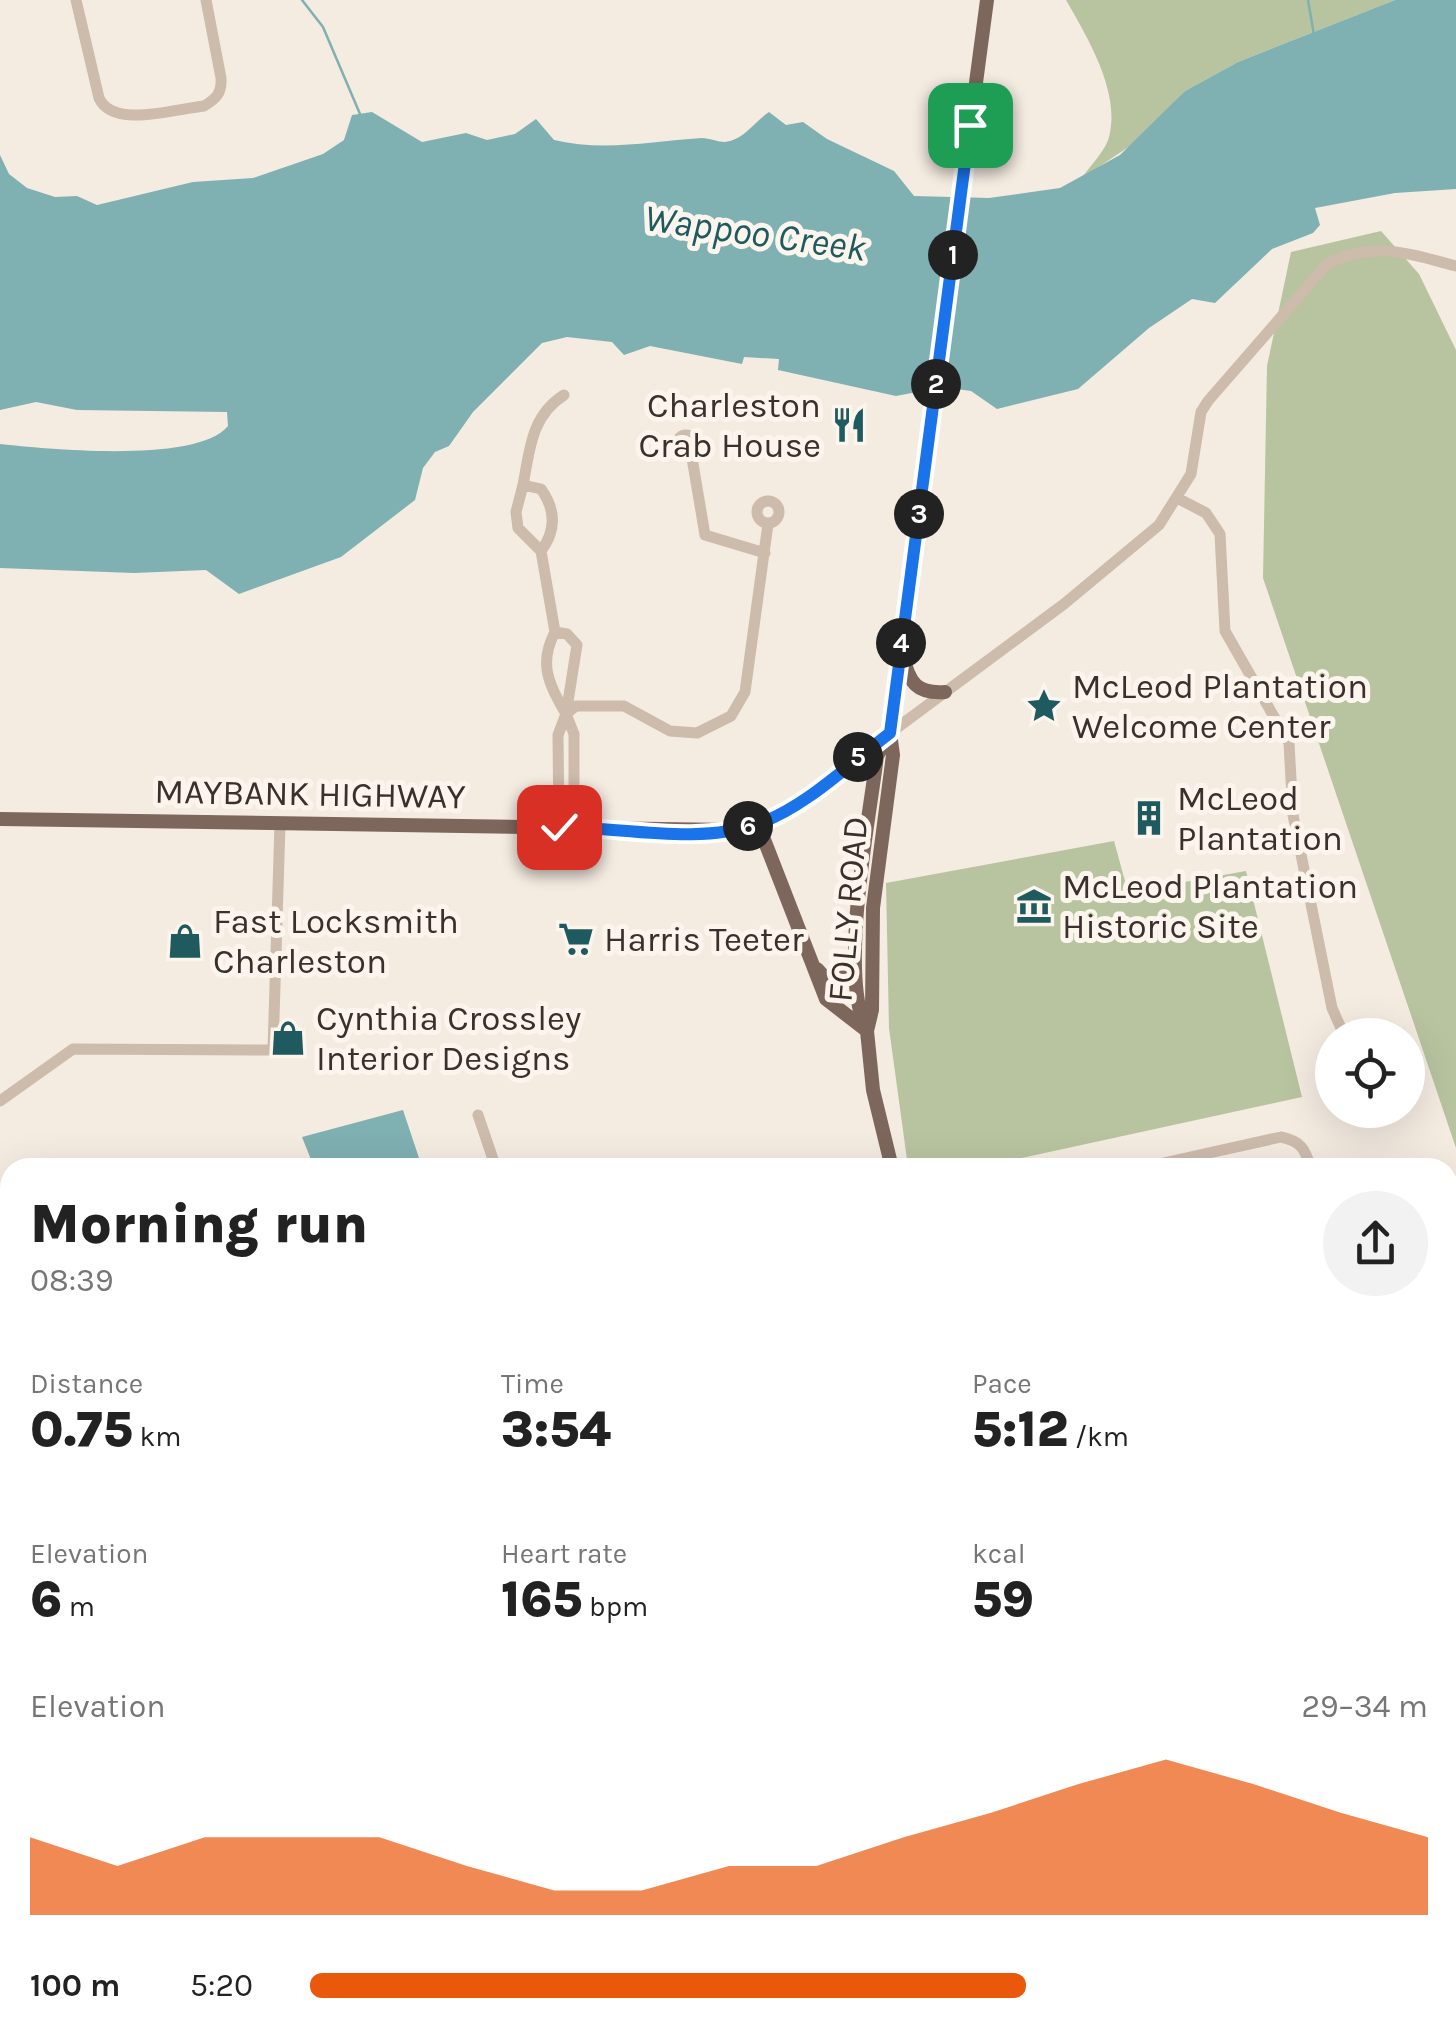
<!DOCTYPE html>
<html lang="en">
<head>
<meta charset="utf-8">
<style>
  body { margin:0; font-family:Karla,sans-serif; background:#f2f2f2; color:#222; height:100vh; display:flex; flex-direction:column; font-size:38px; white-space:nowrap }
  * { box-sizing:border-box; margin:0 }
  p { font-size:32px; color:#767676 }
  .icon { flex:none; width:55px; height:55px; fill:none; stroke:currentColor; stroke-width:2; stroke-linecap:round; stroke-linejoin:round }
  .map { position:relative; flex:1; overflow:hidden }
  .details { position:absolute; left:0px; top:1158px; width:1458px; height:888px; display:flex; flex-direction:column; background:#fff; border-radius:30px 30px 0 0; box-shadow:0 10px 40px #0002 }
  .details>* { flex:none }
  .fabs { position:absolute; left:1315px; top:1018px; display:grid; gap:20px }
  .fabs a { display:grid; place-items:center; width:110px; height:110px; border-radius:50%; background:#fff; box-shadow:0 10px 40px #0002; font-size:50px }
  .pin { position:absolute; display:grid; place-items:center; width:85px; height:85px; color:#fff; margin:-42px; border-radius:20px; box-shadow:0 5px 15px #0006 }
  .km { position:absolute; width:50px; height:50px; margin:-25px; border-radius:50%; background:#222; color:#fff; font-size:28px; line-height:50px; text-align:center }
  .round { display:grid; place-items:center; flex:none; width:105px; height:105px; border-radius:52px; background:#f2f2f2 }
  .summary { display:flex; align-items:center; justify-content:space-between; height:170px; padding:0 30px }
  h1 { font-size:55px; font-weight:800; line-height:75px }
  .stats { display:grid; grid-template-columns:repeat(3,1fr); gap:15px; height:170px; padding:10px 30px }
  .stats div { display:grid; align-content:center }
  .stats b { font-size:50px; font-weight:800 }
  .stats small { font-size:28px; font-weight:400 }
  .stats p { font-size:28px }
  .chart { height:280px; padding:20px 30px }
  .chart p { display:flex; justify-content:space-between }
  .chart svg { width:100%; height:180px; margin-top:10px; fill:#ea580c; opacity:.7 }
  ul { padding:0 30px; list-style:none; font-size:32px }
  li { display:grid; grid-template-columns:160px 120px 1fr; align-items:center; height:75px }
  li i { height:25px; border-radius:12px; background:#ea580c }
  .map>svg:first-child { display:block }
</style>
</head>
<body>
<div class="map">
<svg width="1456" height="2043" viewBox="0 0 1456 2043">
  <rect width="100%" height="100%" fill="#f4ebe1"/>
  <!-- green -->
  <path fill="#b8c4a0" d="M1066,0H1395L1238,62L1185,91L1136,142L1082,178C1090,166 1106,150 1109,137C1121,92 1087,37 1066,0Z
    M1381,231L1419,274L1456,350V1148L1263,578L1267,366L1291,252Z
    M1114,841L1128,892L1246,871L1302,1097L981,1167H908L889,1028L886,883Z"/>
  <!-- water -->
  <path fill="#7fb0b2" d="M1395,0H1456V189L1395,193L1315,208L1320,225L1313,233L1272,249L1215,303L1192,299L1149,328L1078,389L997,409L971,391L943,387L896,396L778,370L779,359L744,357L742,364L650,346L624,355L612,342L567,337L542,343L473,412L449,446L435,452L423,468L415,500L341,557L239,594L206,570L134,573L0,568V444C47,449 197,464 228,426L227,412L77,410L36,402L0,410V155L9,174L27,188L55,197L77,196L97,205L193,182L253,178L323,154L344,140L352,115L372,112L422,142L466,133L487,140L515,134L536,119L554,140C604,152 652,141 702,138C709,138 718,142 725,142C744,140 754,122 769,112L786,125L803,122L827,139L894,171L914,196L989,198L1060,188L1120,155L1185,91L1238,62Z
    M403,1110L422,1167H314L302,1137Z"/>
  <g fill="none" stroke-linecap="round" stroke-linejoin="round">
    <!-- stream -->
    <path stroke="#7fb0b2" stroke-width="2.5" d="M302,0L323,27L360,114
      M1308,0L1314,35"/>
    <!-- minor -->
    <path stroke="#cdbbac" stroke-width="11" d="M76,0L99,98C113,129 175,109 204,106C216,99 222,93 221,78L206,0
      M677 444a9 9 0 1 1 18 0a9 9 0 1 1-18 0Z
      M691,452L705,535L765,553
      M523,485C530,449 531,416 564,395
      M1179,499L1206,513L1220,534L1225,631L1289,743L1293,815L1332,1008L1344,1035
      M757 512a11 11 0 1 1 22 0a11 11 0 1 1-22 0Z
      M541,551C556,531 556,510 541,489L523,485L516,512L518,528L541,551L555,632
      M555,632L567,634L577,645L566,714C549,684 538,664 555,632Z
      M566,714L576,706H624L670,731L697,733L731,716L745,692L768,524
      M890,733L1064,604L1159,525L1191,474L1201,412L1208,401L1327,264C1372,240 1410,254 1456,266
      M559,827L558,735L566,714L574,734V827
      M0,1101L73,1049L273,1050L280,824
      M478,1115L496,1168
      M1141,1168L1281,1137C1301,1141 1305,1149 1311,1168
      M1448,1374L1456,1400
      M0,1514L10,1406
      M1448,1661L1456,1691
      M0,1988L10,1985
      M152,2035L155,2043
      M603,2035L609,2043
      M1410,2035L1414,2043
      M249,2043L272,2035
      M454,2043L458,2035
      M671,2043L694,2035
      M1101,2043L1128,2035"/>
    <!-- major -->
    <path stroke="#7d675c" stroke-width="14" d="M903,656C909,683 917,694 945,692
      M0,819L730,830C792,817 840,771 890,733
      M758,824L826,999L866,1030
      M817,969L826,979L837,980L848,972L852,957
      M867,1031C838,975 869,822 877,756L887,738
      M892,1168L873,1090L867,1031L872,1010L873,908L893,755L890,733L901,646L987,0
      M1448,1880L1456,1877
      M1158,2043V2035"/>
  </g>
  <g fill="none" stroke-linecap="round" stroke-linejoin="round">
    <defs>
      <path id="route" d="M559,827C621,827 698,845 758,824C806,807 849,764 890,733L970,125"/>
    </defs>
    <!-- route casing -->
    <use href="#route" stroke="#fff" stroke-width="20"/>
    <!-- route -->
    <use href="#route" stroke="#1a73e8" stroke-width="12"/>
  </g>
  <!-- icons -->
  <defs>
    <symbol id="restaurant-bare" viewBox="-9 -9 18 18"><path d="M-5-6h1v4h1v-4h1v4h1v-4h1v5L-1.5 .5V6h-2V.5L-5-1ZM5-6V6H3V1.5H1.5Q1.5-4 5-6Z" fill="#1f5a5e" stroke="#fbf5ee" stroke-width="2.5" paint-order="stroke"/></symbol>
    <symbol id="sight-bare" viewBox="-9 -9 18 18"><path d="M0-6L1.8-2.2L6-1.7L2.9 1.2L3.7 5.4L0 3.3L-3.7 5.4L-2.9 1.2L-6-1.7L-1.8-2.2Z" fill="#1f5a5e" stroke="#fbf5ee" stroke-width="2.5" paint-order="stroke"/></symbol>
    <symbol id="building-bare" viewBox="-9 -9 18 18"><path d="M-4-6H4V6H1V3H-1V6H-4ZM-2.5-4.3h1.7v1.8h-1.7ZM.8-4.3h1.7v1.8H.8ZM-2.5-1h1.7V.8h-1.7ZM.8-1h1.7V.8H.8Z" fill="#1f5a5e" stroke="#fbf5ee" stroke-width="2.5" paint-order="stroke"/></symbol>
    <symbol id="museum-bare" viewBox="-9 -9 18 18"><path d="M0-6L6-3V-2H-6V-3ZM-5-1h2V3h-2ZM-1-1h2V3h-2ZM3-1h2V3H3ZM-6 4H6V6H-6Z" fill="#1f5a5e" stroke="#fbf5ee" stroke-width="2.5" paint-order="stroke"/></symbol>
    <symbol id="supermarket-bare" viewBox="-9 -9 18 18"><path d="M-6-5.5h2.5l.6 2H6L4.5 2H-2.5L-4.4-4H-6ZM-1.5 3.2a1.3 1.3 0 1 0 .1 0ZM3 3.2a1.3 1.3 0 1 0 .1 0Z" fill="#1f5a5e" stroke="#fbf5ee" stroke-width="2.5" paint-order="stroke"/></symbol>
    <symbol id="shop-bare" viewBox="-9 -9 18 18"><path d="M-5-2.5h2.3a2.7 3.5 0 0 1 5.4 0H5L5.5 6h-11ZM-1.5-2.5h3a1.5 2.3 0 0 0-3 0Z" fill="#1f5a5e" stroke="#fbf5ee" stroke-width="2.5" paint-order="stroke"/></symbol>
  </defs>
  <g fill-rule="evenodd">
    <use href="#restaurant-bare" x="824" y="400" width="50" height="50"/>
    <use href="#sight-bare" x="1019" y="681" width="50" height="50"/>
    <use href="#building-bare" x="1124" y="793" width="50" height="50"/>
    <use href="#museum-bare" x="1009" y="881" width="50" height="50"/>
    <use href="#supermarket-bare" x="551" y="914" width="50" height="50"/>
    <use href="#shop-bare" x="160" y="916" width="50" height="50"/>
    <use href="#shop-bare" x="263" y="1013" width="50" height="50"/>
  </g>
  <g text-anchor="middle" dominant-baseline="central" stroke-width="10" stroke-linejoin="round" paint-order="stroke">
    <!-- poi labels -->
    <g font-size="35" fill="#3b302b" stroke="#fbf5ee" text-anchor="start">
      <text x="821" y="405" text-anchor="end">Charleston<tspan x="821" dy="40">Crab House</tspan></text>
      <text x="1072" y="686">McLeod Plantation<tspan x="1072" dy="40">Welcome Center</tspan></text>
      <text x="1177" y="798">McLeod<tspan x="1177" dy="40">Plantation</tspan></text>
      <text x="1062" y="886">McLeod Plantation<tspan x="1062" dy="40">Historic Site</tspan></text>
      <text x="213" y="921">Fast Locksmith<tspan x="213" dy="40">Charleston</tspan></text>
      <text x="604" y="939">Harris Teeter</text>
      <text x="316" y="1018">Cynthia Crossley<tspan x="316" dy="40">Interior Designs</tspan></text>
    </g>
    <!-- street labels -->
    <g font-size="35" fill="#3b302b" stroke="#fbf5ee">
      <text transform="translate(310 794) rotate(1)">MAYBANK HIGHWAY</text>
      <text transform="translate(848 909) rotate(-85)">FOLLY ROAD</text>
    </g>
    <!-- water labels -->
    <g font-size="38" font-style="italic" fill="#1f5a5e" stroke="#fbf5ee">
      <text transform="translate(755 233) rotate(8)">Wappoo Creek</text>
    </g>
  </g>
</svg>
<div class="fabs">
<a><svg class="icon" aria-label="locate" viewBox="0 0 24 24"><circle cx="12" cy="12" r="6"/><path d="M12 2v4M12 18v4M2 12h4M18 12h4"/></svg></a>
</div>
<div class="pin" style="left:970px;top:125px;background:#1e9e55"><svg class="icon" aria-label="arrive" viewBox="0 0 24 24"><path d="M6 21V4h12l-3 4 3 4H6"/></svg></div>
<div class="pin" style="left:559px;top:827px;background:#d93025"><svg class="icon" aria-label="check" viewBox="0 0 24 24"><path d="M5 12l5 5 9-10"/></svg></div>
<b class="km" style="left:953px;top:255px">1</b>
<b class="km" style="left:936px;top:384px">2</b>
<b class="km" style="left:919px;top:514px">3</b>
<b class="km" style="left:901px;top:643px">4</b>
<b class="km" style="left:858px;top:757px">5</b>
<b class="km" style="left:748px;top:826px">6</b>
<section class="details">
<div class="summary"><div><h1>Morning run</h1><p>08:39</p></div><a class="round"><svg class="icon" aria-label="share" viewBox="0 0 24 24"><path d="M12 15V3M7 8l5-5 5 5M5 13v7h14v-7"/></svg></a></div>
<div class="stats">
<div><p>Distance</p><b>0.75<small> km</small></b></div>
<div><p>Time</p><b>3:54</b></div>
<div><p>Pace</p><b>5:12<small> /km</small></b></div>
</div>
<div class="stats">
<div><p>Elevation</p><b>6<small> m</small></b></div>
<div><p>Heart rate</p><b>165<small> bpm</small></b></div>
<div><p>kcal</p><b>59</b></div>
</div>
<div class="chart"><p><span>Elevation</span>29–34 m</p>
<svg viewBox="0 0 160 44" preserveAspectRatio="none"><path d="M0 44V25L10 32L20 25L30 25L40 25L50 32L60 38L70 38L80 32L90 32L100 25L110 19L120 12L130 6L140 12L150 19L160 25V44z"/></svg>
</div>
<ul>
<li><b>100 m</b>5:20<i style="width:64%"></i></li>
</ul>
</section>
</div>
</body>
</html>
